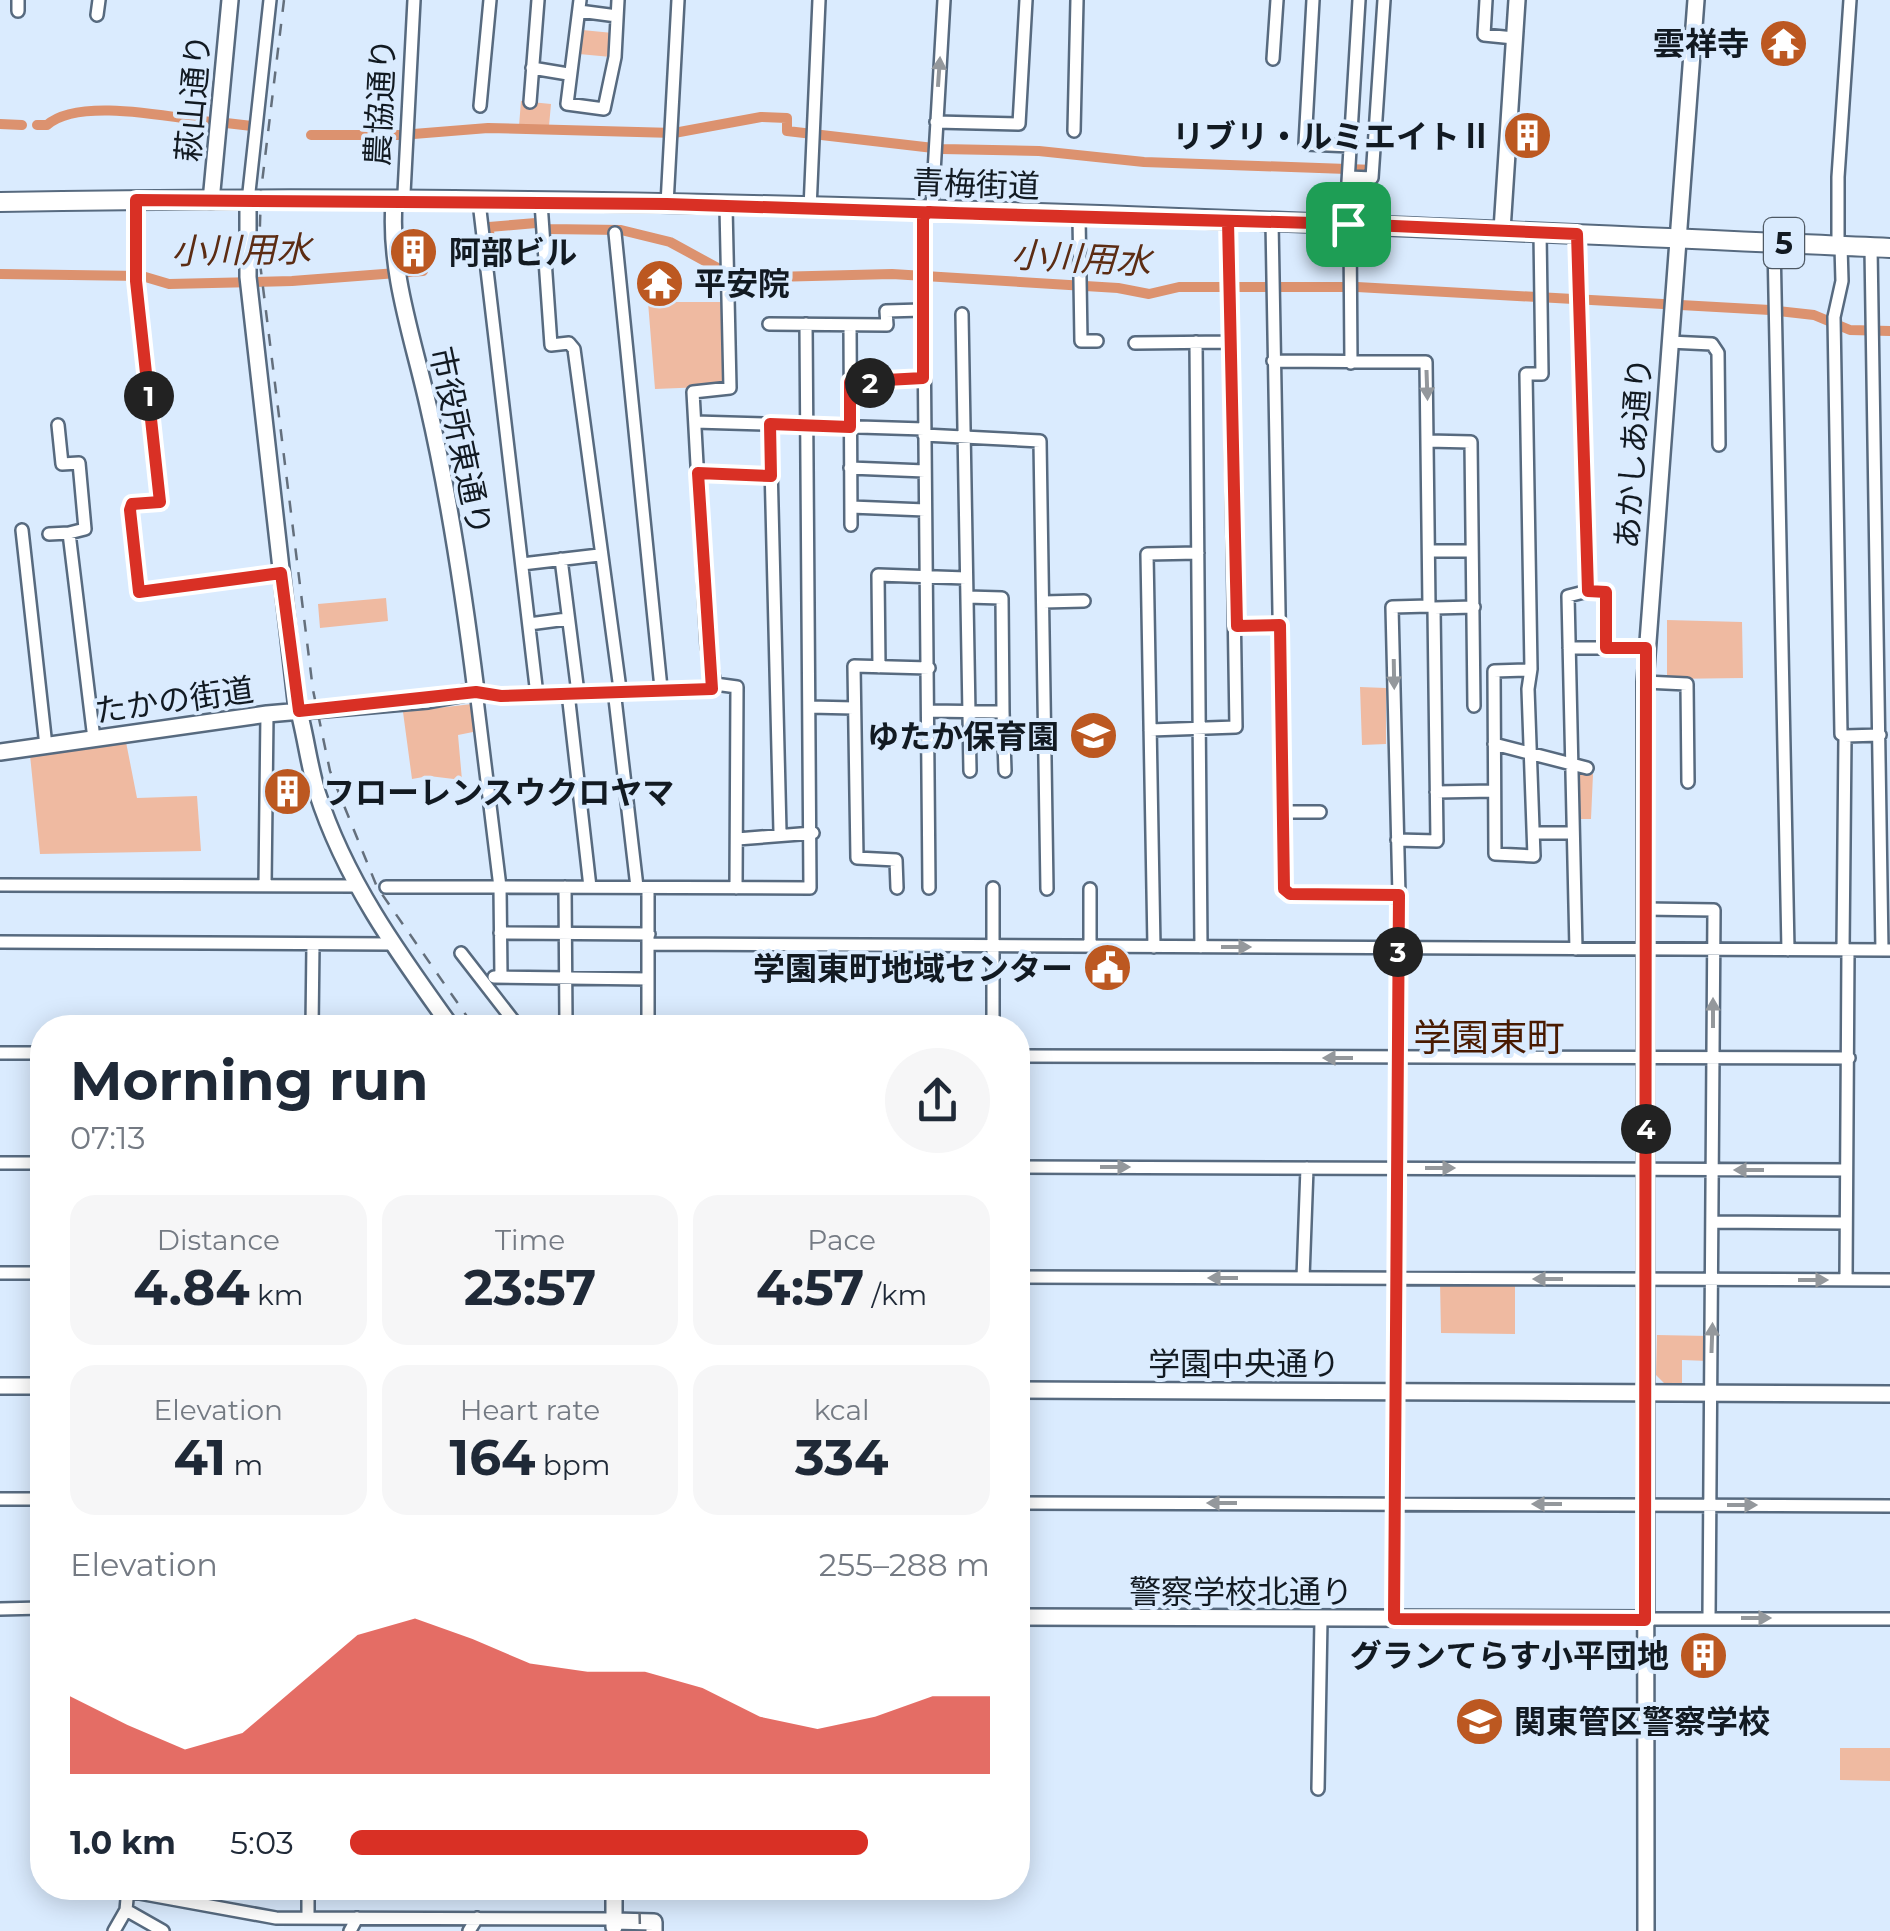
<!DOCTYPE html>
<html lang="en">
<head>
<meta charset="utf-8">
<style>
  body { margin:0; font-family:Montserrat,"Noto Sans JP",sans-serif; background:#f6f6f7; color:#1f2937; height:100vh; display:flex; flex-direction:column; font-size:38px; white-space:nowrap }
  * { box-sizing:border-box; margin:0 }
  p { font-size:32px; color:#747a83 }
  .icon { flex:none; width:55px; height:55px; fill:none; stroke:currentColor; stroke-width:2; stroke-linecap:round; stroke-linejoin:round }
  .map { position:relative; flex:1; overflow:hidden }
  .panel { position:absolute; left:30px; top:1015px; width:1000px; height:885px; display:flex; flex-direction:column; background:#fff; border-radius:40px; box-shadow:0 5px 25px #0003 }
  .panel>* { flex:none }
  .pin { position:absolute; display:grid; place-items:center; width:85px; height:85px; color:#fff; margin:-42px; border-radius:20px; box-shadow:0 5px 15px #0006 }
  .km { position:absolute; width:50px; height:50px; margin:-25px; border-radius:50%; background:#222; color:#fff; font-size:28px; line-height:50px; text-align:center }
  .round { display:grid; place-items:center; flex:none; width:105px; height:105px; border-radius:52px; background:#f6f6f7 }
  .summary { display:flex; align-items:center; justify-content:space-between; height:170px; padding:0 40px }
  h1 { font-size:55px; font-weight:700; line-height:75px }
  .stats { display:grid; grid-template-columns:repeat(3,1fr); gap:15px; height:170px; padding:10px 40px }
  .stats div { display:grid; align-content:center; border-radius:25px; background:#f6f6f7; text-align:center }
  .stats b { font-size:50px; font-weight:700 }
  .stats small { font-size:28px; font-weight:400 }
  .stats p { font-size:28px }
  .chart { height:280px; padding:20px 40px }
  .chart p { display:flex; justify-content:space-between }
  .chart svg { width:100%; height:180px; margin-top:10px; fill:#d93025; opacity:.7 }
  ul { padding:0 40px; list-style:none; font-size:32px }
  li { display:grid; grid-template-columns:160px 120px 1fr; align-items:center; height:75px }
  li i { height:25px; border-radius:12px; background:#d93025 }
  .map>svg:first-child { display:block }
</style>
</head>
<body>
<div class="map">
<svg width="1890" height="1931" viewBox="0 0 1890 1931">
  <rect width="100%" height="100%" fill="#daebfe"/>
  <!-- green -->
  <path fill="#efbaa1" d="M582,30L613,33L611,57L579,54Z
    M521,101L551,104L549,126H519Z
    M648,302H726L729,386L655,389Z
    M386,598L388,621L320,628L318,604Z
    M1667,620L1742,622L1743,678L1667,679Z
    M1360,687L1386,688V744L1362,745Z
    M472,704L476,707L478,731L458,735L462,780L429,776L412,779L403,712Z
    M126,742L137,798L197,796L201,851L40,854L30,755Z
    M1579,770L1593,774L1591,819H1577L1575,773Z
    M1440,1282H1515V1334L1441,1333Z
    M1657,1335L1709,1336L1708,1361L1682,1360V1385L1665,1384L1656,1375Z
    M1840,1748H1890V1781L1840,1780Z"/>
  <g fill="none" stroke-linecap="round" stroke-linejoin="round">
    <!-- canal -->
    <path stroke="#dc926f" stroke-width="10" d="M226,123L252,126
      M0,124L22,125
      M37,125H47C78,97 169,117 211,122
      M311,135H401L488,128L674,133L761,117L787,118V131L942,149L1039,151L1144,162L1375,170
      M490,254L489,227L536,223L548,229L621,230L670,242L736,278L892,274L1118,288L1149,294L1179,287H1357L1770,310L1814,315L1850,330L1890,331
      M0,274L142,276L169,284L292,281L423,271"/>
    <defs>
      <path id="street" d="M580,0L567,104L604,109L615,57L618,0
        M1313,0L1305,144L1351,146
        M1486,0L1484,35L1514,38
        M18,11V0
        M579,11L617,16
        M97,15L99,0
        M1273,59L1277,0
        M532,68L568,74
        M530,102L538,0
        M480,106L490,0
        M936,122L1019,124L1026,0
        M1074,131L1077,0
        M1349,177L1372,178L1384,0
        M136,200V281L160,502L132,505L129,510L139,592L281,573
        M248,201L270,0
        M395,202L404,193L414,0
        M479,202L537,695
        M541,203L551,345L569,343L574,349L620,689
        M667,204L678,0
        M810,209L819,0
        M1079,217L1081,341H1097
        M1272,222L1284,889L1290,894L1399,895
        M615,233L661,688
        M1774,243L1788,950
        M1838,246V177L1850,0
        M1841,246L1842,281L1834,317L1841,734L1845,736L1843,950
        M1871,248L1882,950
        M962,314L970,771
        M769,324L887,325L886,311L922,310
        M850,325L851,525
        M1196,342L1201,947
        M1669,342L1712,344L1718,353L1719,445
        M1135,343L1229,342
        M1273,361L1426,362L1429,606L1392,607L1399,895L1394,1619
        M1351,363L1350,231L1346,215L1359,0
        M850,382L923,379
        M695,422L924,429
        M770,424L780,832
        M58,425L62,464L79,463L85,529L69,533L94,739
        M924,435L1040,441L1047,889
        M1428,441L1471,442L1474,706
        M850,468L925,471
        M698,473L771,476
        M851,507L925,510
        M22,530L46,746
        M49,534L69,533
        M1429,551H1472
        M561,559L578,693
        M522,564L599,555
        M1588,591L1606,592V648
        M967,597L1002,598L1003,712
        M1043,602L1084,601
        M1434,608L1474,607
        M529,624L567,619
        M1237,626L1280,625
        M1569,648H1646
        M879,667L878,575L966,578
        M1528,670L1494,671L1495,854L1534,856L1528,689L1531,669L1526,374H1542L1540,232
        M1645,682L1687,684L1688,782
        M715,684L707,646L693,392L730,388L726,207
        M614,690L637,887
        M568,693L590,887
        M810,707L854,708
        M928,711L1003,712L1005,771
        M1150,730L1236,727L1228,221
        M1845,736L1880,735
        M1494,744L1587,768
        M1436,792L1494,791
        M1281,812H1320
        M1534,833H1572
        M737,839L813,833
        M1397,840L1437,841L1434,608L1429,606
        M0,885L358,886
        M265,886L267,714
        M386,887H500L501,977
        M565,887L566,1023
        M736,888L737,687L715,684L712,689L501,695L476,691L500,887L810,888L806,324
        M897,888L896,860L857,858L854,666L929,668
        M929,888L923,217L932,207L944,0
        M1090,889V947
        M1645,909L1714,910L1709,1618
        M500,933L649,934
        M0,942L391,944
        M649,944L1890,950
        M1154,947L1147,554L1198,553
        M1576,949L1568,596L1588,591L1577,233
        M461,953L516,1024L648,1023
        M494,977L648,979
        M312,1028L313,944
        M648,1028V888
        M993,1028V888
        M0,1053H42
        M1018,1056L1849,1058
        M0,1163H42
        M1018,1167L1846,1170
        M1713,1222L1846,1223
        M0,1273H42
        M1018,1277L1890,1280
        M1303,1278L1307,1168
        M1846,1280L1848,950
        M0,1499H42
        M1018,1503L1890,1506
        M0,1609L42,1608
        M1645,1619H1890
        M1318,1789L1321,1619
        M128,1891L276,1918L614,1919
        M126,1910L163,1931
        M308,1916V1888
        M114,1931L126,1910L128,1888
        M350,1931L357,1918
        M469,1931L477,1918"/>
      <path id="secondary" d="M211,201L230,0
        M248,201V277L296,701C305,730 308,762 317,792C345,880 398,953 452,1028
        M1502,230L1517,0
        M0,752L267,714L428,700L476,691C464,595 450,500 428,405C413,338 389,273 394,203
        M0,1386H42
        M1018,1390L1890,1394
        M1018,1617L1645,1619
        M614,1888V1927
        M614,1921L654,1922V1931
        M1646,1931L1645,682L1696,0"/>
      <path id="primary" d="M0,202C630,190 1261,220 1890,248"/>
    </defs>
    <!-- street casing -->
    <use href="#street" stroke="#576a7f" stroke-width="16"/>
    <!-- secondary casing -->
    <use href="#secondary" stroke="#576a7f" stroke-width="20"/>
    <!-- primary casing -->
    <use href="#primary" stroke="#576a7f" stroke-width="22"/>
    <!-- street -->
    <use href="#street" stroke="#fff" stroke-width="11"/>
    <!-- secondary -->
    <use href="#secondary" stroke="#fff" stroke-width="15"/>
    <!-- primary -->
    <use href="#primary" stroke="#fff" stroke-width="18"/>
    <!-- rail -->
    <path stroke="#646f7c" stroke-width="2.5" stroke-dasharray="12 12" stroke-linecap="butt" d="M284,0L261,191L259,255L313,690L330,771L377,887L475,1028
      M639,1888L640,1931"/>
  </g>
  <!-- one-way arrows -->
  <defs><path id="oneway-solid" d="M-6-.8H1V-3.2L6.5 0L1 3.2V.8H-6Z" transform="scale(2.5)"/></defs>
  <g fill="#94989c">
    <use href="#oneway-solid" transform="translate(939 72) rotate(-86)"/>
    <use href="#oneway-solid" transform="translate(1427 385) rotate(88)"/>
    <use href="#oneway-solid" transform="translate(1394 674) rotate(89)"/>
    <use href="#oneway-solid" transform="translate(1236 947)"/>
    <use href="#oneway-solid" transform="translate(1713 1013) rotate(-90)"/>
    <use href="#oneway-solid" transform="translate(1338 1058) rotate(-180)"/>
    <use href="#oneway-solid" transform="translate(1115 1167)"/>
    <use href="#oneway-solid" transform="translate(1440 1168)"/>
    <use href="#oneway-solid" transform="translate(1749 1170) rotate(-180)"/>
    <use href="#oneway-solid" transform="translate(1223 1278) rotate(-180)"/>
    <use href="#oneway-solid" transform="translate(1548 1279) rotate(-180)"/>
    <use href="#oneway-solid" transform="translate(1813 1280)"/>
    <use href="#oneway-solid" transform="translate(1712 1338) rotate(-88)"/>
    <use href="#oneway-solid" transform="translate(1222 1503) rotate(-180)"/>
    <use href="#oneway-solid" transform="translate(1547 1504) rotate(-180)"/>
    <use href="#oneway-solid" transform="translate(1742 1505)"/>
    <use href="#oneway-solid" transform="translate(1756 1618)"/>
  </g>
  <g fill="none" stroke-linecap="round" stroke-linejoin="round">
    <defs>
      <path id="route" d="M1348,224C1203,219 1059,217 914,212L667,204L136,200V281L160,502L132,504L130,510L139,592L281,573L299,711L476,692L501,696L712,689L698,473L771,476L770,424L850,427V382L923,378V217L928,212C1028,216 1128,219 1228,221L1237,626L1280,625L1284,889L1290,894L1399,895L1394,1619L1645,1620L1646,648H1606V592L1588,591L1577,234L1348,224"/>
    </defs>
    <!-- route casing -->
    <use href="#route" stroke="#fff" stroke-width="20"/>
    <!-- route -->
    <use href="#route" stroke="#d93025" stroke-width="12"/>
  </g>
  <!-- icons -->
  <defs>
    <symbol id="temple-disc" viewBox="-11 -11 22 22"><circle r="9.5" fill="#bc5821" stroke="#daebfe"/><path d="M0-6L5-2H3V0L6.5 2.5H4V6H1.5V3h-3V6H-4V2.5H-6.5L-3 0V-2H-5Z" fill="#fff"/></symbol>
    <symbol id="building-disc" viewBox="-11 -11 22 22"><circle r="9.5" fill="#bc5821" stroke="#daebfe"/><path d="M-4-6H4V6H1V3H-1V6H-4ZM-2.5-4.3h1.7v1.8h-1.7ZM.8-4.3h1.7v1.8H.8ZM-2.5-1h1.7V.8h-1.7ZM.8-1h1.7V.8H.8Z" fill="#fff"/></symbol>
    <symbol id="school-disc" viewBox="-11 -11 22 22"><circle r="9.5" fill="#bc5821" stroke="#daebfe"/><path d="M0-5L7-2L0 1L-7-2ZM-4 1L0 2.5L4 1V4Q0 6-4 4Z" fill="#fff"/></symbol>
    <symbol id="civic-disc" viewBox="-11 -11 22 22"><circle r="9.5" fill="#bc5821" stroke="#daebfe"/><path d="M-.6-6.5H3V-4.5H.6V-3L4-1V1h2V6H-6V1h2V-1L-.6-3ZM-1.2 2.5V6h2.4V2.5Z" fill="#fff"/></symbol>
    <symbol id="university-disc" viewBox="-11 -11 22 22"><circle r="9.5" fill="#bc5821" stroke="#daebfe"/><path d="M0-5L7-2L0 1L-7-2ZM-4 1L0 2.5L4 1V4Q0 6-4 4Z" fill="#fff"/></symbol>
  </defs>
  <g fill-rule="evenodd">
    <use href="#temple-disc" x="1756" y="16" width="55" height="55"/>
    <use href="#building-disc" x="1500" y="108" width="55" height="55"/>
    <use href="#building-disc" x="386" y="224" width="55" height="55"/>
    <use href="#temple-disc" x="632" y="256" width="55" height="55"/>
    <use href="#school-disc" x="1066" y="708" width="55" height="55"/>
    <use href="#building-disc" x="260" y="764" width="55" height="55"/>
    <use href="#civic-disc" x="1080" y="940" width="55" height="55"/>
    <use href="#building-disc" x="1676" y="1628" width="55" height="55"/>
    <use href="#university-disc" x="1452" y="1694" width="55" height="55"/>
  </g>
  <g text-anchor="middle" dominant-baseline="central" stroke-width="8" stroke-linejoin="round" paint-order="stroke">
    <!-- shield labels -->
    <rect fill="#daebfe" stroke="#4e5964" stroke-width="2.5" x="1764" y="218" width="40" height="50" rx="8"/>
    <g font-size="30" font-weight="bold" fill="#121a22">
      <text x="1784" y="243">5</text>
    </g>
    <!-- poi labels -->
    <g font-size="32" font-weight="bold" fill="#121a22" stroke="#daebfe" text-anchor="end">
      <text x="1749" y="43">雲祥寺</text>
      <text x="1492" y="136">リブリ・ルミエイトⅡ</text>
      <text x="449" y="252" text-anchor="start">阿部ビル</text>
      <text x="694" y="283" text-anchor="start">平安院</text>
      <text x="1059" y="736">ゆたか保育園</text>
      <text x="323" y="792" text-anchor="start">フローレンスウクロヤマ</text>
      <text x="1073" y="968">学園東町地域センター</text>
      <text x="1669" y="1655">グランてらす小平団地</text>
      <text x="1514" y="1721" text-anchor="start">関東管区警察学校</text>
    </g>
    <!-- street labels -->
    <g font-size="32" fill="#121a22" stroke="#daebfe">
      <text transform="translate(193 98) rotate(-85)">萩山通り</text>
      <text transform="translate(380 102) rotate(-87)">農協通り</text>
      <text transform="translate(976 184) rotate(2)">青梅街道</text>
      <text transform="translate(461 441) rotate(78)">市役所東通り</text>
      <text transform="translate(1633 453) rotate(-86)">あかしあ通り</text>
      <text transform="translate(174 700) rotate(-8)">たかの街道</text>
      <text x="1244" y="1363">学園中央通り</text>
      <text x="1241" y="1591">警察学校北通り</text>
    </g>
    <!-- water labels -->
    <g font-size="35" font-style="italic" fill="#5c2c13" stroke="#daebfe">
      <text transform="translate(241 250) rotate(-1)">小川用水</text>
      <text transform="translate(1081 258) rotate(3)">小川用水</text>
    </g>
    <!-- quarter labels -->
    <g font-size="38" fill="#491a00" stroke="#daebfe">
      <text x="1489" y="1037">学園東町</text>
    </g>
  </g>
</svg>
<div class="pin" style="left:1348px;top:224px;background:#1e9e55"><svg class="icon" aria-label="arrive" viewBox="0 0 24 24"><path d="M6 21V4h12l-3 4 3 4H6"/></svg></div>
<b class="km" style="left:149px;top:396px">1</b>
<b class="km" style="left:870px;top:383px">2</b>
<b class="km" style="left:1398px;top:952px">3</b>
<b class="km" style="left:1646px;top:1129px">4</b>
<section class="panel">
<div class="summary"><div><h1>Morning run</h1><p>07:13</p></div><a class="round"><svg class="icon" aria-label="share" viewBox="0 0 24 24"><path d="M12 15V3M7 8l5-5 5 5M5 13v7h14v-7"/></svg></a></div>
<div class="stats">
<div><p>Distance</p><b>4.84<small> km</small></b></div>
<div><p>Time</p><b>23:57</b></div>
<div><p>Pace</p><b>4:57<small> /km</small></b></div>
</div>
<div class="stats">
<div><p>Elevation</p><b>41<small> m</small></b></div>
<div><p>Heart rate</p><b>164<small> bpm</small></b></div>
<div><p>kcal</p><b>334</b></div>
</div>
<div class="chart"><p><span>Elevation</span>255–288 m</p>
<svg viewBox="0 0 160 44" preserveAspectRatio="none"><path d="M0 44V25L10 32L20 38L30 34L40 22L50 10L60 6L70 11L80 17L90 19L100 19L110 23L120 30L130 33L140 30L150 25L160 25V44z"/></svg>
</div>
<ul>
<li><b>1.0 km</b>5:03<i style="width:81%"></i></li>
</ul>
</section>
</div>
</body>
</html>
